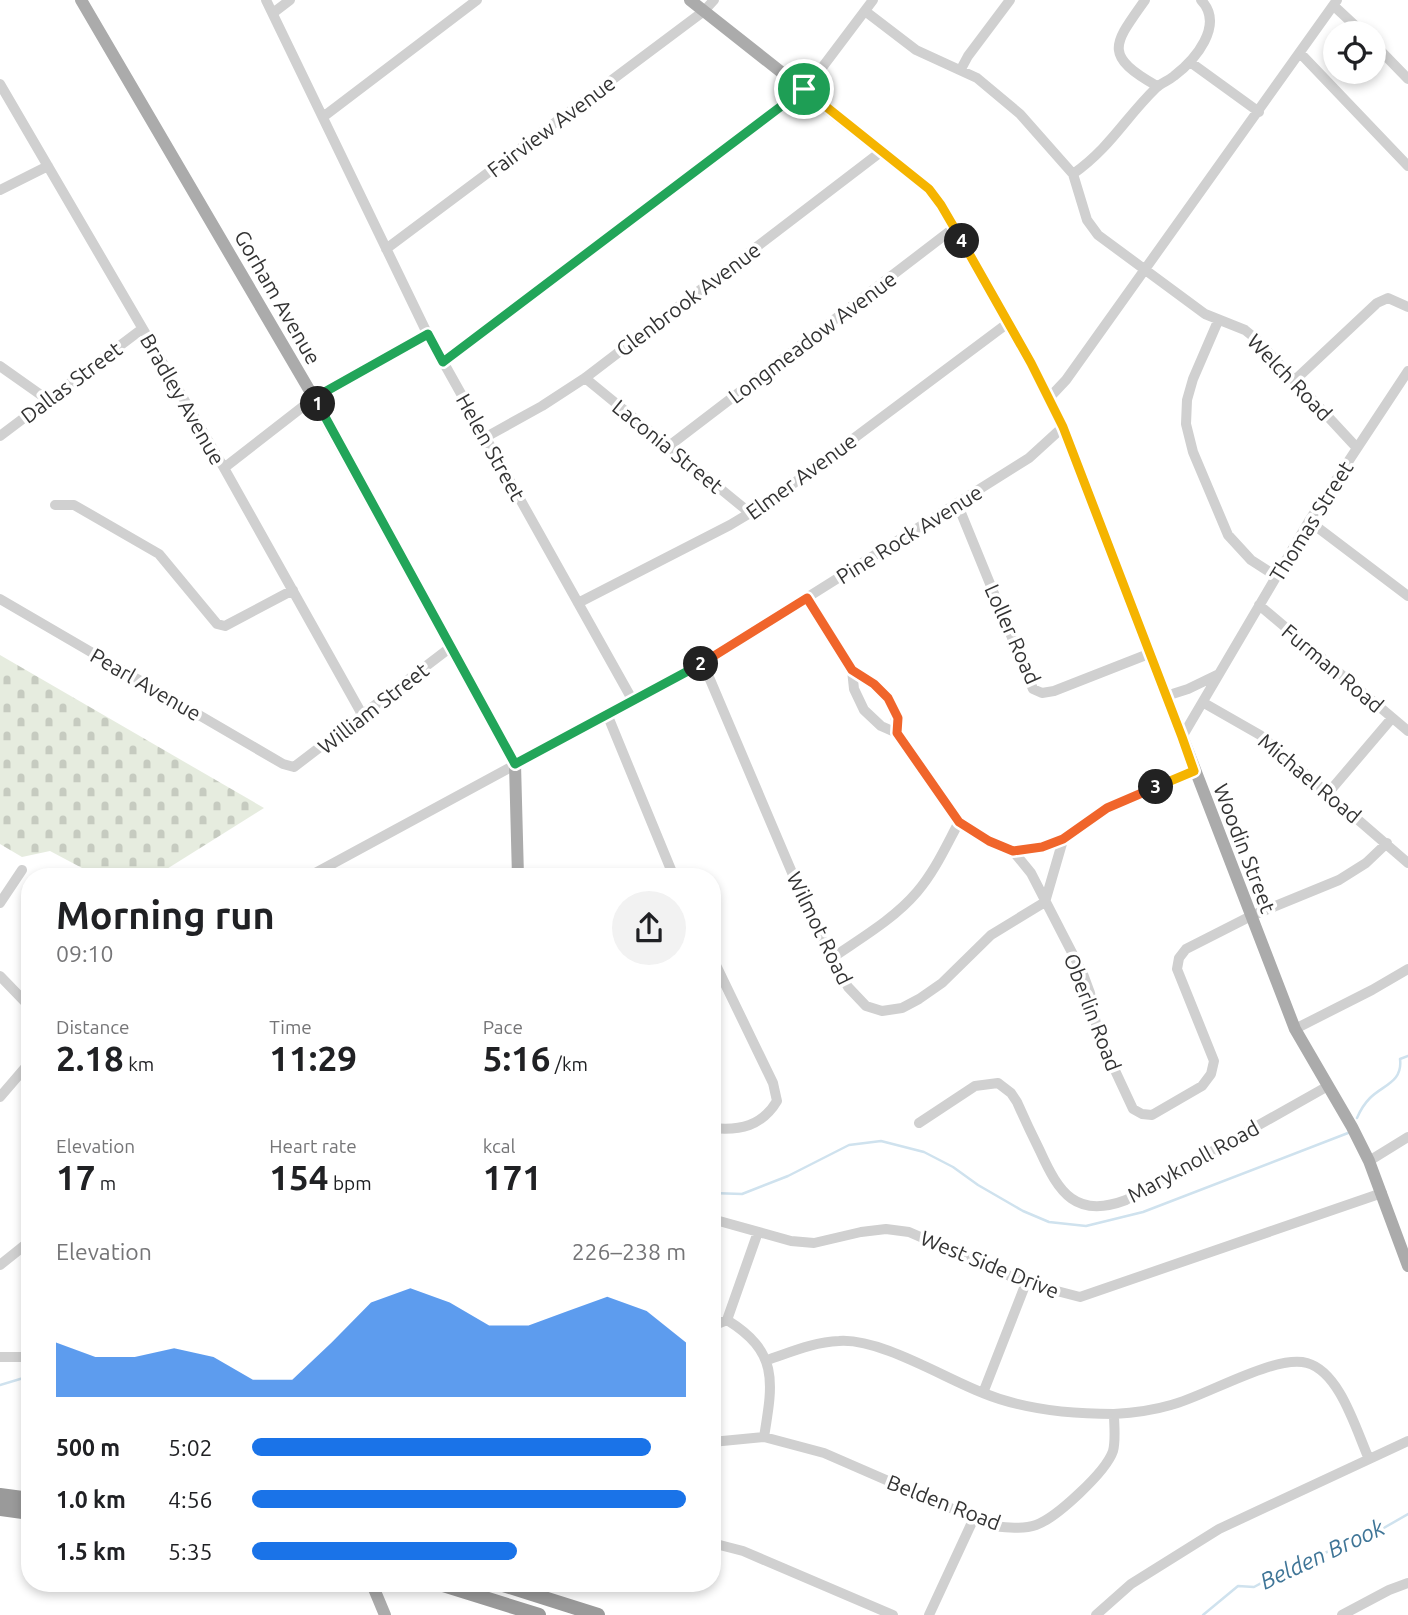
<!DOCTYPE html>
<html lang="en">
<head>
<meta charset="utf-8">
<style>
  body { margin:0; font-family:Ubuntu,sans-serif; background:#f2f2f2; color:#202124; height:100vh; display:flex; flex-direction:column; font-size:26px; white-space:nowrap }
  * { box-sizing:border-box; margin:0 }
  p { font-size:23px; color:#757577 }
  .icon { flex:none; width:38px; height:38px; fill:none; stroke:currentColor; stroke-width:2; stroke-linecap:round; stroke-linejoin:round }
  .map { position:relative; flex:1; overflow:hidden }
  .details { position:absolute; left:21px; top:868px; width:700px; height:724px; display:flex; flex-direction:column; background:#fff; border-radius:28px; box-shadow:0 4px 10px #0003 }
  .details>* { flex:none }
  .tools { position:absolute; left:1323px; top:21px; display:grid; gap:14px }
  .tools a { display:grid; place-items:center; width:63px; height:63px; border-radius:50%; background:#fff; box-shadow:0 4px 10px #0003; font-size:35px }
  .pin { position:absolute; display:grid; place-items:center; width:60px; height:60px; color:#fff; margin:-30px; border:4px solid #fff; border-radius:50%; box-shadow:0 2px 7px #0007 }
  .km { position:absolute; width:35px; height:35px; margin:-18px; border-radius:50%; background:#222; color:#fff; font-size:19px; line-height:35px; text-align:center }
  .round { display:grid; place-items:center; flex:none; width:74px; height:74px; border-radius:37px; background:#f2f2f2 }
  .head { display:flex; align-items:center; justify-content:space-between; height:119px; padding:0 35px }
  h1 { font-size:38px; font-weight:600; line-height:52px }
  .metrics { display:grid; grid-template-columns:repeat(3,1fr); gap:10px; height:119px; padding:7px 35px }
  .metrics div { display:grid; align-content:center }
  .metrics b { font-size:35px; font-weight:600 }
  .metrics small { font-size:19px; font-weight:400 }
  .metrics p { font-size:19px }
  .chart { height:196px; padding:14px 35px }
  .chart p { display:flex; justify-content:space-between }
  .chart svg { width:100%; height:126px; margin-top:7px; fill:#1a73e8; opacity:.7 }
  ul { padding:0 35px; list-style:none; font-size:23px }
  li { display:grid; grid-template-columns:112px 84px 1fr; align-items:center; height:52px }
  li i { height:18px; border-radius:9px; background:#1a73e8 }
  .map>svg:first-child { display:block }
</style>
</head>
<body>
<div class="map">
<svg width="1408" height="1615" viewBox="0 0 1408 1615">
  <defs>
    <pattern id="cemetery-stones" width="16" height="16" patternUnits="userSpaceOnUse" patternTransform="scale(1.75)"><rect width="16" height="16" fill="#e6ecdf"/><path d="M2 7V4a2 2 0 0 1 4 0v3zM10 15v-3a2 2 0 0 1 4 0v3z" fill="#c6cbc0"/></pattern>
  </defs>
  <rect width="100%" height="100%" fill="#fff"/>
  <!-- cemetery -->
  <path fill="url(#cemetery-stones)" d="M0,655L264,808L154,877H99L50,851L22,857L0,844Z"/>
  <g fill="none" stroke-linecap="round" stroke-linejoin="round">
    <!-- stream -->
    <path stroke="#cfe2ee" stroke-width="2.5" d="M1357,1118C1360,1111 1364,1104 1370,1098C1383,1085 1403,1082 1400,1059L1408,1056
      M712,1193L742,1194L788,1176L849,1145L881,1141L924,1152L953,1167L978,1185L1023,1211L1049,1222L1086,1226L1143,1212L1348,1133
      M0,1385L30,1376
      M1203,1615L1238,1586L1254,1587L1291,1567L1382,1529L1408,1514"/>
    <!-- minor -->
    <path stroke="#d0d0d0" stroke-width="10" d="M266,0L427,333L633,701
      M1145,0C1114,44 1102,55 1157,86
      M1334,6L1363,33
      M865,11L916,50L977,78L1020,114L1073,174L1087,220L1098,235L1205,314L1245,330L1256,339L1357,448
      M273,13L290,0
      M1374,44L1408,79
      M1300,53L1408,166
      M1190,62L1259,112
      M961,69L968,56L1010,0
      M0,84L224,468L363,716
      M323,117L477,0
      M1073,174C1111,147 1125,118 1156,88C1161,83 1168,81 1174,76C1195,60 1225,25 1201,0
      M0,190L48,166
      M386,249L704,11L714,0
      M1218,321L1193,379L1187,400L1186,424L1193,452L1228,535L1251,560L1276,576
      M443,362L804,89L821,69L873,0
      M0,366L48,400
      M585,378L750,513
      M1296,379L1377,303L1388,298L1408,307
      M1050,397L1066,380L1337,0
      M0,436L142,329
      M486,437L542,406L585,378L882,151
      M669,446L954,228
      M224,468L314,398L427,333
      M957,503L1033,689L1042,693L1054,691L1151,653
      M55,505H74L159,554L217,624L225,626L293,590
      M1309,521L1408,596
      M807,598L852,670L854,689L864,710L881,726L897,733L938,789L959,822L989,841L1013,851L1031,873L1083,974L1090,993L1098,1034L1133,1109L1142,1114L1152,1115L1202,1086L1211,1074L1214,1061L1177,969L1179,958L1186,949L1251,916L1339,880L1366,863L1387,843
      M0,599L283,764L294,767L451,647
      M578,603L730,525L770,501L1008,323
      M1259,605L1408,731
      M703,663L813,922L848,987L866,1006L882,1011L902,1008L919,999L942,983L991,935L1045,902L1063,840
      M852,670C877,686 898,701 897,733
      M1166,696L1188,689L1219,674
      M1204,703L1260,735L1408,863
      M607,714L674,877
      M1182,737L1309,521L1408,371
      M1329,792L1392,718
      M1013,851L1042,847L1063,840L1107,808L1194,771
      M308,877L703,663L1029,458L1063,427
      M506,877L518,870
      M0,903L22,870
      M712,957L773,1083L777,1101C762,1126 740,1131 712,1128
      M832,958C861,938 894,919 917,892C935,871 946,846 959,822
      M0,976L30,1007
      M1295,1029L1372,990L1408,969
      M0,1097L30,1062
      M919,1123L975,1086L998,1083L1011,1093L1017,1102C1024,1118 1032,1135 1040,1151C1059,1193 1076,1219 1126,1200L1328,1086
      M1369,1161L1408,1137
      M712,1219L791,1241L814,1243L861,1232L886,1229L909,1232L1026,1283L1080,1297L1382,1193
      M0,1265L30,1241
      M727,1320C779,1352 773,1382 764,1437
      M712,1326L727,1320L758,1232
      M0,1357H30
      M767,1360C791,1352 814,1342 839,1341C880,1338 944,1378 983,1393C1022,1409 1072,1414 1114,1414C1132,1413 1154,1410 1171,1405C1206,1396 1275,1354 1307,1363C1340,1372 1356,1430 1369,1459
      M983,1393L1026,1283
      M712,1442L764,1437L824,1453L992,1526C1006,1527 1022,1530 1036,1525C1056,1518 1106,1472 1113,1451C1116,1440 1114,1425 1114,1414
      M712,1543L743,1551L893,1615
      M929,1615L974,1518
      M1096,1615L1131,1584L1219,1529L1408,1441
      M1342,1615L1389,1590L1408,1583"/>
    <!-- major -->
    <path stroke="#ababab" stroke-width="12" d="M81,0L314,398L515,764L518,877
      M690,0L929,189L941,205L1031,363L1063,427L1295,1029L1352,1127L1369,1161L1408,1266
      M372,1584L385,1615"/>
    <!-- highway -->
    <path stroke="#9a9a9a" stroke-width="14" d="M0,1495L30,1499
      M0,1509L30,1513
      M440,1584L539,1615
      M500,1584L598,1615"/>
  </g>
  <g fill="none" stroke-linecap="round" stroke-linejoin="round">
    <defs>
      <path id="split-1" d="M318,404L314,398L428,334L443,362L804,89"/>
      <path id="split-2" d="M318,404L515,764L701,664"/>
      <path id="split-3" d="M701,664L807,598L852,670L874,684L888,698L898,718L897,733L959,822L989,841L1013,851L1042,847L1063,839L1107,808L1156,787"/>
      <path id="split-4" d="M962,241L1031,363L1063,427L1182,737L1194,771L1156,787"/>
      <path id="split-5" d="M804,89L929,189L941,205L962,241"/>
    </defs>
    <!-- split-1 casing -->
    <use href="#split-1" stroke="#fff" stroke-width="14"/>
    <!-- split-2 casing -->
    <use href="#split-2" stroke="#fff" stroke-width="14"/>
    <!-- split-3 casing -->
    <use href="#split-3" stroke="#fff" stroke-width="14"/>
    <!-- split-4 casing -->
    <use href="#split-4" stroke="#fff" stroke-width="14"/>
    <!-- split-5 casing -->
    <use href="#split-5" stroke="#fff" stroke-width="14"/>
    <!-- split-1 -->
    <use href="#split-1" stroke="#22a559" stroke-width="9"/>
    <!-- split-2 -->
    <use href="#split-2" stroke="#22a559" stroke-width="9"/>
    <!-- split-3 -->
    <use href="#split-3" stroke="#f0652b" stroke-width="9"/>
    <!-- split-4 -->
    <use href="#split-4" stroke="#f5b400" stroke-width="9"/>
    <!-- split-5 -->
    <use href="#split-5" stroke="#f5b400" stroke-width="9"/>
  </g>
  <g text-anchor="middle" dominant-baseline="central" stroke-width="7" stroke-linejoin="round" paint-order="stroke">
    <!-- street labels -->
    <g font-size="21" fill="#333" stroke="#fff">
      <text transform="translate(551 126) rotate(-37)">Fairview Avenue</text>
      <text transform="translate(278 297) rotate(60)">Gorham Avenue</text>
      <text transform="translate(688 299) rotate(-37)">Glenbrook Avenue</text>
      <text transform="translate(812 337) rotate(-37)">Longmeadow Avenue</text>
      <text transform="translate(1290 377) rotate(46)">Welch Road</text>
      <text transform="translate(71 382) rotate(-37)">Dallas Street</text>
      <text transform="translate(183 399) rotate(60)">Bradley Avenue</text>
      <text transform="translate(668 446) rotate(39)">Laconia Street</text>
      <text transform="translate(491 447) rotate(61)">Helen Street</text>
      <text transform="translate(801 476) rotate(-36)">Elmer Avenue</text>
      <text transform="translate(1311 521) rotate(-58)">Thomas Street</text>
      <text transform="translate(909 534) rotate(-32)">Pine Rock Avenue</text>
      <text transform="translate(1013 634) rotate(66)">Loller Road</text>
      <text transform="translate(1333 668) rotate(40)">Furman Road</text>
      <text transform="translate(146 684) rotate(30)">Pearl Avenue</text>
      <text transform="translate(373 708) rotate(-38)">William Street</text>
      <text transform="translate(1310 778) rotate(40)">Michael Road</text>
      <text transform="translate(1245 848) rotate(69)">Woodin Street</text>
      <text transform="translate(820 928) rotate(64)">Wilmot Road</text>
      <text transform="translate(1093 1012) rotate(69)">Oberlin Road</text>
      <text transform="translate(1193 1161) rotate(-29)">Maryknoll Road</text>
      <text transform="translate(990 1264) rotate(22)">West Side Drive</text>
      <text transform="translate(944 1502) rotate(21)">Belden Road</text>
    </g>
    <!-- water labels -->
    <g font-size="23" font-style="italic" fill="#3f7597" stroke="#fff">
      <text transform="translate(1322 1554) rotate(-25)">Belden Brook</text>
    </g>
  </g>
</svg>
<div class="tools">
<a><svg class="icon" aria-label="locate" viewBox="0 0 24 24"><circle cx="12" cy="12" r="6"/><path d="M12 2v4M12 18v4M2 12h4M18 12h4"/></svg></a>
</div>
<div class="pin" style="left:804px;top:89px;background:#1e9e55"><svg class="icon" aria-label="arrive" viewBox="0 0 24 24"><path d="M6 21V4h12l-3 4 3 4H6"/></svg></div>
<b class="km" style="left:318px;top:404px">1</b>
<b class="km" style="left:701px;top:664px">2</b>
<b class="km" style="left:1156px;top:787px">3</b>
<b class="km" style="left:962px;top:241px">4</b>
<section class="details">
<div class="head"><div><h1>Morning run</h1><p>09:10</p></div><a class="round"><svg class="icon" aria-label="share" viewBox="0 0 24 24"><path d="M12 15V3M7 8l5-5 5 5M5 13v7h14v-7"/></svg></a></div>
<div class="metrics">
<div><p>Distance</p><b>2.18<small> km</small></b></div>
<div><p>Time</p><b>11:29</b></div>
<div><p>Pace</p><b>5:16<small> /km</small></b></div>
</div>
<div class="metrics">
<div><p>Elevation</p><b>17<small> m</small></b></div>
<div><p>Heart rate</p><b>154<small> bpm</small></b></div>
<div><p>kcal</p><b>171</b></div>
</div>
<div class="chart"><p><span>Elevation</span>226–238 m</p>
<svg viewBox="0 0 160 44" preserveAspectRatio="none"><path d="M0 44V25L10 30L20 30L30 27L40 30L50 38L60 38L70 25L80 11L90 6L100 11L110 19L120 19L130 14L140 9L150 14L160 25V44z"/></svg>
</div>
<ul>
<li><b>500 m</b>5:02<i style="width:92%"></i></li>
<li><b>1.0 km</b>4:56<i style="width:100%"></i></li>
<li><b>1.5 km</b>5:35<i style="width:61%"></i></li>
</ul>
</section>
</div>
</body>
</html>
